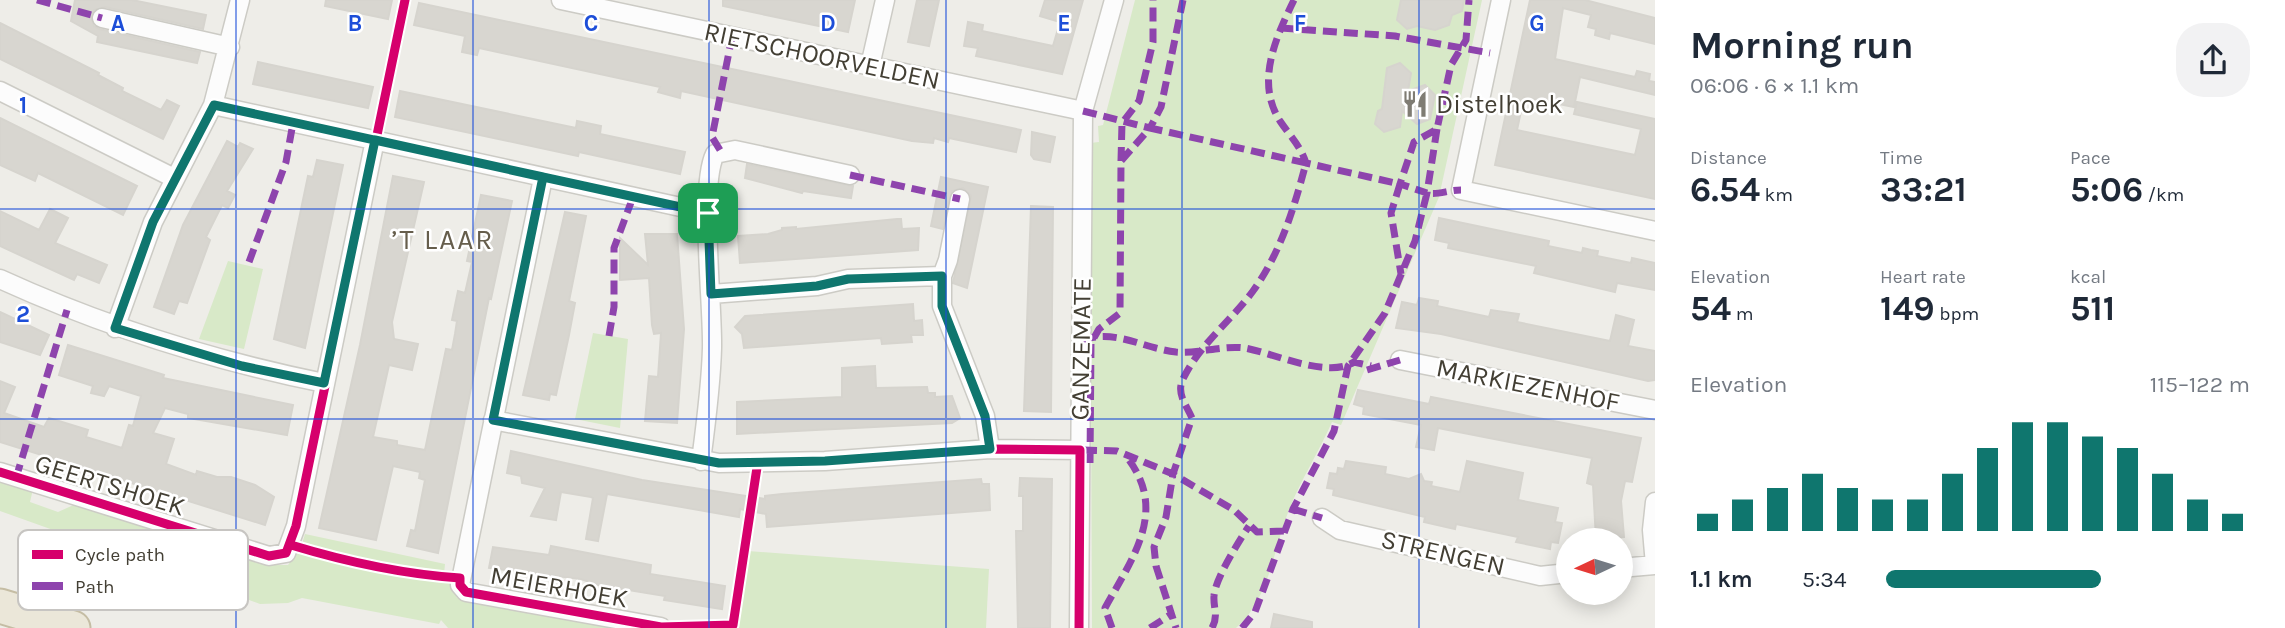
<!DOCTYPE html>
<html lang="en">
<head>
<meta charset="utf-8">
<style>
  body { margin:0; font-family:Karla,sans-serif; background:#f2f2f3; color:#1f2937; height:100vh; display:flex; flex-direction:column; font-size:26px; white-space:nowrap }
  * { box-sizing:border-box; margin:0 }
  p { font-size:23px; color:#747a83 }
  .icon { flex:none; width:38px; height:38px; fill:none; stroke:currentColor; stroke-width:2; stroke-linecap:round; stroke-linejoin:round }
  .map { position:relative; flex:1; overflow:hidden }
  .side { display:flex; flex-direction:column; background:#fff; width:630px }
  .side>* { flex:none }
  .needle { width:46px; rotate:266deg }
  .fabs { position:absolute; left:1556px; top:528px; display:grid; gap:14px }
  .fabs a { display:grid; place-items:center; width:77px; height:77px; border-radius:50%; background:#fff; box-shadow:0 4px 18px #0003; font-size:35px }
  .pin { position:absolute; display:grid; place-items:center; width:60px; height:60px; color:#fff; margin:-30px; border-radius:14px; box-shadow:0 4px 10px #0006 }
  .round { display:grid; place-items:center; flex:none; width:74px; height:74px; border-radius:28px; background:#f2f2f3 }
  .overview { display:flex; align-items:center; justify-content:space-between; height:119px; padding:0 35px }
  h1 { font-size:38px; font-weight:700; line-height:52px }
  .metrics { display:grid; grid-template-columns:repeat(3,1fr); gap:10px; height:119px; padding:7px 35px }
  .metrics div { display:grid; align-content:center }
  .metrics b { font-size:35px; font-weight:700 }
  .metrics small { font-size:19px; font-weight:400 }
  .metrics p { font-size:19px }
  .chart { height:196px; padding:14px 35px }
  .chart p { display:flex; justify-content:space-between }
  .chart svg { width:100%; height:126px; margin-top:7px; stroke:#0f766e; stroke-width:6 }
  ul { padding:0 35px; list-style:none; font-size:23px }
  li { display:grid; grid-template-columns:112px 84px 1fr; align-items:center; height:52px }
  li i { height:18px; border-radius:9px; background:#0f766e }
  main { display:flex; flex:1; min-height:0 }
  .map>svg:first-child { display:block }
</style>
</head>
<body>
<main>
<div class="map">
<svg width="1655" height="628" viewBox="0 0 1655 628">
  <rect width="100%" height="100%" fill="#eeede8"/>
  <!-- green -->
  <path fill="#d8e9c8" d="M1135,0H1482L1439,197L1341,425L1332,422C1319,452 1301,479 1289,510C1273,550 1270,598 1236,628H1092L1090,143L1099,142L1098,126L1103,125Z
    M228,261L263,269L244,349L199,339Z
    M593,333L628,339L620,428L575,419Z
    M0,478L33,489L30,502L58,512L78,503L275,565H288L298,551L370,570L451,581L457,598L628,628H448L441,620L439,624L302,598L288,603L260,604L0,511Z
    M305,534L445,564L444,574L377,565L302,544Z
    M748,551L989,569L986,628H736Z"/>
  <!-- building -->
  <path fill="#d8d6d0" stroke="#d6d4ce" stroke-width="2" d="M75,0H132L206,15L203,29L105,7L94,10L91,16L94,26L99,29L200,52L197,63L97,42L98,36L71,21Z
    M326,0H392L388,19L325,6Z
    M723,0H855L848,32L723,6Z
    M917,0H939L929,46L908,42Z
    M1045,0H1083L1062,74L976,56L978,48L964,46L968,22L983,25L982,31L1053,46L1060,22L1040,16Z
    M1401,0H1464L1462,11L1452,15L1449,25L1435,30L1417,26L1407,29L1397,20Z
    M1530,0H1585L1655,18V44L1610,33L1609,39L1595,35L1596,29L1588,27L1591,15L1563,8L1555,59L1635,77L1637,71L1650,74L1649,81L1655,82V95L1580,77L1574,107L1524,97L1517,130L1635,155L1641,129L1574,114L1577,102L1655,119V199L1495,165Z
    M419,3L1021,130L1016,152L949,138L948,142L934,138L933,143L912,141L681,91L680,98L658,92L660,87L479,48L477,55L462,52L465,36L414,25Z
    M0,23L99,73L98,75L123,88L122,91L161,110L167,100L179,106L163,139L0,59Z
    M258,62L373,87L368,108L253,84Z
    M1400,63L1411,73L1408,91L1425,85L1435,95L1430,119L1417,124L1402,111L1400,127L1384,132L1375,124L1378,111L1382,109L1387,68Z
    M400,91L576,128L577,121L601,126L600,134L685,152L680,174L579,152L578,156L395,117Z
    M0,118L137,186L123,215L38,173L35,181L0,165Z
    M1032,132L1055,137L1050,162L1034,159L1031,155Z
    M227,141L238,147L240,143L253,149L227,191L235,195L228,208L222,205L206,237L210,240L187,303L179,301L174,314L154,307L183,225Z
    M317,160L343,165L305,348L274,339L308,176L313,177Z
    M747,164L853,186L851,198L803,191L802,193L745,178Z
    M393,176L424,182L392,322L394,339L418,344L412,370L389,365L373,437L397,441V445L425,450L446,349L452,350L455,334L457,321L452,320L458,291L465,293L472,262L467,261L481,195L512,201L491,299L489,298L438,553L407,546L411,530L415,531L425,480L419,478L420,472L393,466L376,540L319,528L360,345Z
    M941,177L988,187L967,288L953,283L971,196L963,188L952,191L943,229L931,226Z
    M1031,206L1053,207L1051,412L1024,411Z
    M50,209L68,218L55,243L107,265L99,283L77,274L74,280L0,246V211L39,230Z
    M565,212L586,216L569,301L575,303L569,335L556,395L550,394L549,400L523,395Z
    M1439,218L1549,241L1548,246L1582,253L1583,248L1591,250L1598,251L1597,256L1631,263L1632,258L1655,263V290L1617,283L1615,292L1534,273L1536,266L1448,248L1449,243L1435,240Z
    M897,219H901L902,229L919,228L918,250L740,263L738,236L768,234L782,230V228L796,227V229Z
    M645,234H677L684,329L677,423L645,421L649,376L658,377L661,333L654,334L652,325L649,278L620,280V238L648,265Z
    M1419,298L1438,301L1437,306L1489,317L1491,310L1519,314L1517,322L1610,341L1616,315L1634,320L1628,346L1655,351V380L1648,381L1441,334L1396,328L1402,302L1417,305Z
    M913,304L914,321L922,320L923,335H911L912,342L882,344L881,338L744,348L742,334L735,327L745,316Z
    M0,312L49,335L40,355L0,342Z
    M68,345L164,375L163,378L293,405L287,435L188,418V414L165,408L153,433L174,439L166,464L196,475L197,471L217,477H231L255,485L274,497L265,525L0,442V381L15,387L4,413L44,427L49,418L88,430L86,437L122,448L129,425L133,426L141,396L109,386L104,396L91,393L93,386L59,375Z
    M875,366L876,388L927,387L928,393H935V397L952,396L960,418L952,423L737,434V402L842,397V368Z
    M1358,390L1429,404L1431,397L1641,438L1632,482L1625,481L1621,501L1624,537L1596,539L1593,485L1587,483L1592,458L1438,428L1434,450L1416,447L1421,425L1363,414L1364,407L1354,404Z
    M511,451L642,480L765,499V496L782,494L981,479L982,484H989L990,510L767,527L766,514L740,509L739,517L607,494L598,541L586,539L593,498L591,497L561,492L556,520L531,516L545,488L522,483L521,476L507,473Z
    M1346,461L1386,467L1385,474L1409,479L1421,474L1424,481L1432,482L1431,486L1460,492L1467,461L1523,473L1518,500L1558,508L1555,522L1562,523L1558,543L1551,542L1550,549L1516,542L1518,537L1456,524L1455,529L1424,522L1425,517L1333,495L1334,489L1327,488L1330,473L1337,474L1338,468L1344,469Z
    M1020,478L1052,479L1050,628H1018L1016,531H1023V496H1019Z
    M551,546L651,565L650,574L725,586L722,609L664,600L665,596L598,585L581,579L489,568L493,547L549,555Z
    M1274,614L1312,622V628H1271Z"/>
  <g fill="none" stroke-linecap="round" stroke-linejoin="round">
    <defs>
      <path id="street" d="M561,0L1083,111
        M1501,0L1461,190L1655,231
        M102,18L230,47
        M870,66L885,0
        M0,91L174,178
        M213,105L708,213
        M543,178L460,585L466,592L661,627
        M960,199L948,260L942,276V306L985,416L990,449
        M0,279C105,327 211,360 324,383
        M711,294L817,286L848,279L942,276
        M115,328L153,222L213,105L240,0
        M1400,360L1655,410
        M493,420L719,463L825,461L990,449L1080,450
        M701,461C706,423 711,386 712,348C713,305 699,186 715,154L735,150L850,175
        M0,472L269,556L286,553L296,526L375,140
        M1655,502L1652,530L1655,565
        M1322,518L1340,530L1540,576L1568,573
        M1620,568L1655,565
        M1079,628L1083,111L1114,0"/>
      <path id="highway" d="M0,606L73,628"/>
    </defs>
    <!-- street casing -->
    <use href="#street" stroke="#cccbc5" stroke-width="21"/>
    <!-- highway casing -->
    <use href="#highway" stroke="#c5bda4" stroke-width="37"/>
    <!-- street -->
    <use href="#street" stroke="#fcfcfc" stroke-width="18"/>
    <!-- highway -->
    <use href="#highway" stroke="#ebe7d9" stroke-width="33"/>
    <!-- quiet -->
    <path stroke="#8e44ad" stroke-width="7" stroke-dasharray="14 7" stroke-linecap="butt" d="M37,0L102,18
      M1294,0C1276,37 1255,82 1280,121C1290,136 1300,145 1306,163L1400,184L1391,213L1401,274
      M1281,28L1395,36L1490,53
      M1083,111L1150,128L1161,107L1183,0
      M1437,129L1427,193L1400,184L1414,142L1437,129L1451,65L1466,40L1469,0
      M720,150L712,137L732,37
      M1121,161L1122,123L1139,101L1153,42V0
      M850,175L960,199
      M249,262L286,162L293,123
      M609,336L614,307V248L633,197
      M1082,340C1117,329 1142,348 1176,352C1199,354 1222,345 1245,348C1273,353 1328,379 1354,362L1371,366
      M1367,370L1400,360
      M1083,450L1117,451L1173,474L1234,510L1257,532L1285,531
      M1090,463L1091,343L1099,329L1120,313L1121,161L1150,128L1306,163C1294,208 1281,252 1253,291C1231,321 1199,345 1183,379C1176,394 1186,404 1192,418L1173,474L1166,517L1154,547L1156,566L1176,628
      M16,478L67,310
      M1293,509L1322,518
      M1112,628L1105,608C1133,557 1169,510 1126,456
      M1150,628L1170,615
      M1212,628C1219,615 1213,608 1214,596C1215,579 1239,541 1249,526
      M1242,628L1255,612L1293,509L1334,431L1348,366L1385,313L1415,241L1427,193C1439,195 1448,190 1461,190"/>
    <defs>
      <path id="cycleway" d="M0,472L269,556L286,553L296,526L405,0
        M291,545C347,562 401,574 460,578V585L466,592L661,627L733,625L758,461H825L990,449L1080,450L1079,628"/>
    </defs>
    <!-- cycleway casing -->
    <use href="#cycleway" stroke="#fff" stroke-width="13"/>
    <!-- cycleway -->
    <use href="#cycleway" stroke="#d6006c" stroke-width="9"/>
  </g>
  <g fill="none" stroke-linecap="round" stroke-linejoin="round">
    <defs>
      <path id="route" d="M708,213L214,105L153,222L115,328L242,366L324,383L375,140L543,177L493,420L719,463L825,461L990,449L985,416L942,306V276L848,279L817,286L711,294L708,213"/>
    </defs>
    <!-- route casing -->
    <use href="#route" stroke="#fff" stroke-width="14"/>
    <!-- route -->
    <use href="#route" stroke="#0f766e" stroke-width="9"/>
  </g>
  <!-- grid -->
  <path fill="none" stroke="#1d4ed8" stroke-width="2" stroke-opacity="0.55" d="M236,0V628M473,0V628M709,0V628M946,0V628M1182,0V628M1419,0V628M0,209H1655M0,419H1655"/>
  <!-- icons -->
  <defs>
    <symbol id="restaurant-bare" viewBox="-9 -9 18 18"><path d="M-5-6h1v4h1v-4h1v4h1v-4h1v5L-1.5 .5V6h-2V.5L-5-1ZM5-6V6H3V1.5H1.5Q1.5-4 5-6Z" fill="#7f7c73" stroke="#fff" stroke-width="2.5" paint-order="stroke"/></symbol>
  </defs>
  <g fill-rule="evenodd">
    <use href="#restaurant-bare" x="1396" y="85" width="38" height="38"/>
  </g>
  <g text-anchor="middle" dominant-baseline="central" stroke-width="5" stroke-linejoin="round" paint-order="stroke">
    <!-- street labels -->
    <g font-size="26" fill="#433f34" stroke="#fff">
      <text transform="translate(822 56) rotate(12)">RIETSCHOORVELDEN</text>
      <text transform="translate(1081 349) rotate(-89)">GANZEMATE</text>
      <text transform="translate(1528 385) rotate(11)">MARKIEZENHOF</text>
      <text transform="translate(110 485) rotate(17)">GEERTSHOEK</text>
      <text transform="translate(1443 553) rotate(13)">STRENGEN</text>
      <text transform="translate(559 587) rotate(10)">MEIERHOEK</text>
    </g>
    <!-- poi labels -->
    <g font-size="26" fill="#433f34" stroke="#fff" text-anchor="start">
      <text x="1436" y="104">Distelhoek</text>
    </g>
    <!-- neighbourhood labels -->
    <g font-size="28" letter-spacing="2" fill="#665e4c" stroke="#fff">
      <text x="443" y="239">’T LAAR</text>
    </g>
  </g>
  <!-- legend -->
  <rect x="18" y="530" width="230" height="80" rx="10" fill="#fff" stroke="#c7c5c2" stroke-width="2"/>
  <rect x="32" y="550" width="31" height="9" fill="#d6006c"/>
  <rect x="32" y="582" width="31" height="8" fill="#8e44ad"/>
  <g font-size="19" fill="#433f34">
    <text x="75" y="561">Cycle path</text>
    <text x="75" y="593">Path</text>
  </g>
  <g font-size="23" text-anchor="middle" font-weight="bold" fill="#1d4ed8" stroke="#fff" stroke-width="5" stroke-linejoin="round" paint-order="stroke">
    <text x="118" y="31">A</text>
    <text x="355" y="31">B</text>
    <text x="591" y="31">C</text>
    <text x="828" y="31">D</text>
    <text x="1064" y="31">E</text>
    <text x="1300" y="31">F</text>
    <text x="1537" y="31">G</text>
    <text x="23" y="113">1</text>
    <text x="23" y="322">2</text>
  </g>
</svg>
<div class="fabs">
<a><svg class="needle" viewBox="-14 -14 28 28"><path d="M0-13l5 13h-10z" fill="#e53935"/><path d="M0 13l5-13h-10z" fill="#747a83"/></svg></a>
</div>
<div class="pin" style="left:708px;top:213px;background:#1e9e55"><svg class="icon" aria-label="arrive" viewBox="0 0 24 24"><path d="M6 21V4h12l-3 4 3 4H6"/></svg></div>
</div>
<section class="side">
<div class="overview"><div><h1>Morning run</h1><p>06:06 · 6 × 1.1 km</p></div><a class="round"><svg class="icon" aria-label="share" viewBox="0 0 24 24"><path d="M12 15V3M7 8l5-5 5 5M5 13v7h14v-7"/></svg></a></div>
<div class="metrics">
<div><p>Distance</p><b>6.54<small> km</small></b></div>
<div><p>Time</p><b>33:21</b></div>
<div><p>Pace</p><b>5:06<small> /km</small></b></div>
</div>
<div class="metrics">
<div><p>Elevation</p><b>54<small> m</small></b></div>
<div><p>Heart rate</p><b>149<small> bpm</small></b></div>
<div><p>kcal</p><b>511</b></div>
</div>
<div class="chart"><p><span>Elevation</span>115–122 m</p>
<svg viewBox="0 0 160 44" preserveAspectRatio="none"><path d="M5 44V38M15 44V33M25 44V29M35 44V24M45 44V29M55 44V33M65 44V33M75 44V24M85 44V15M95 44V6M105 44V6M115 44V11M125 44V15M135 44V24M145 44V33M155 44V38"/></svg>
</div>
<ul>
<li><b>1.1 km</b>5:34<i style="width:59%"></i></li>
</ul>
</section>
</main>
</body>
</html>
